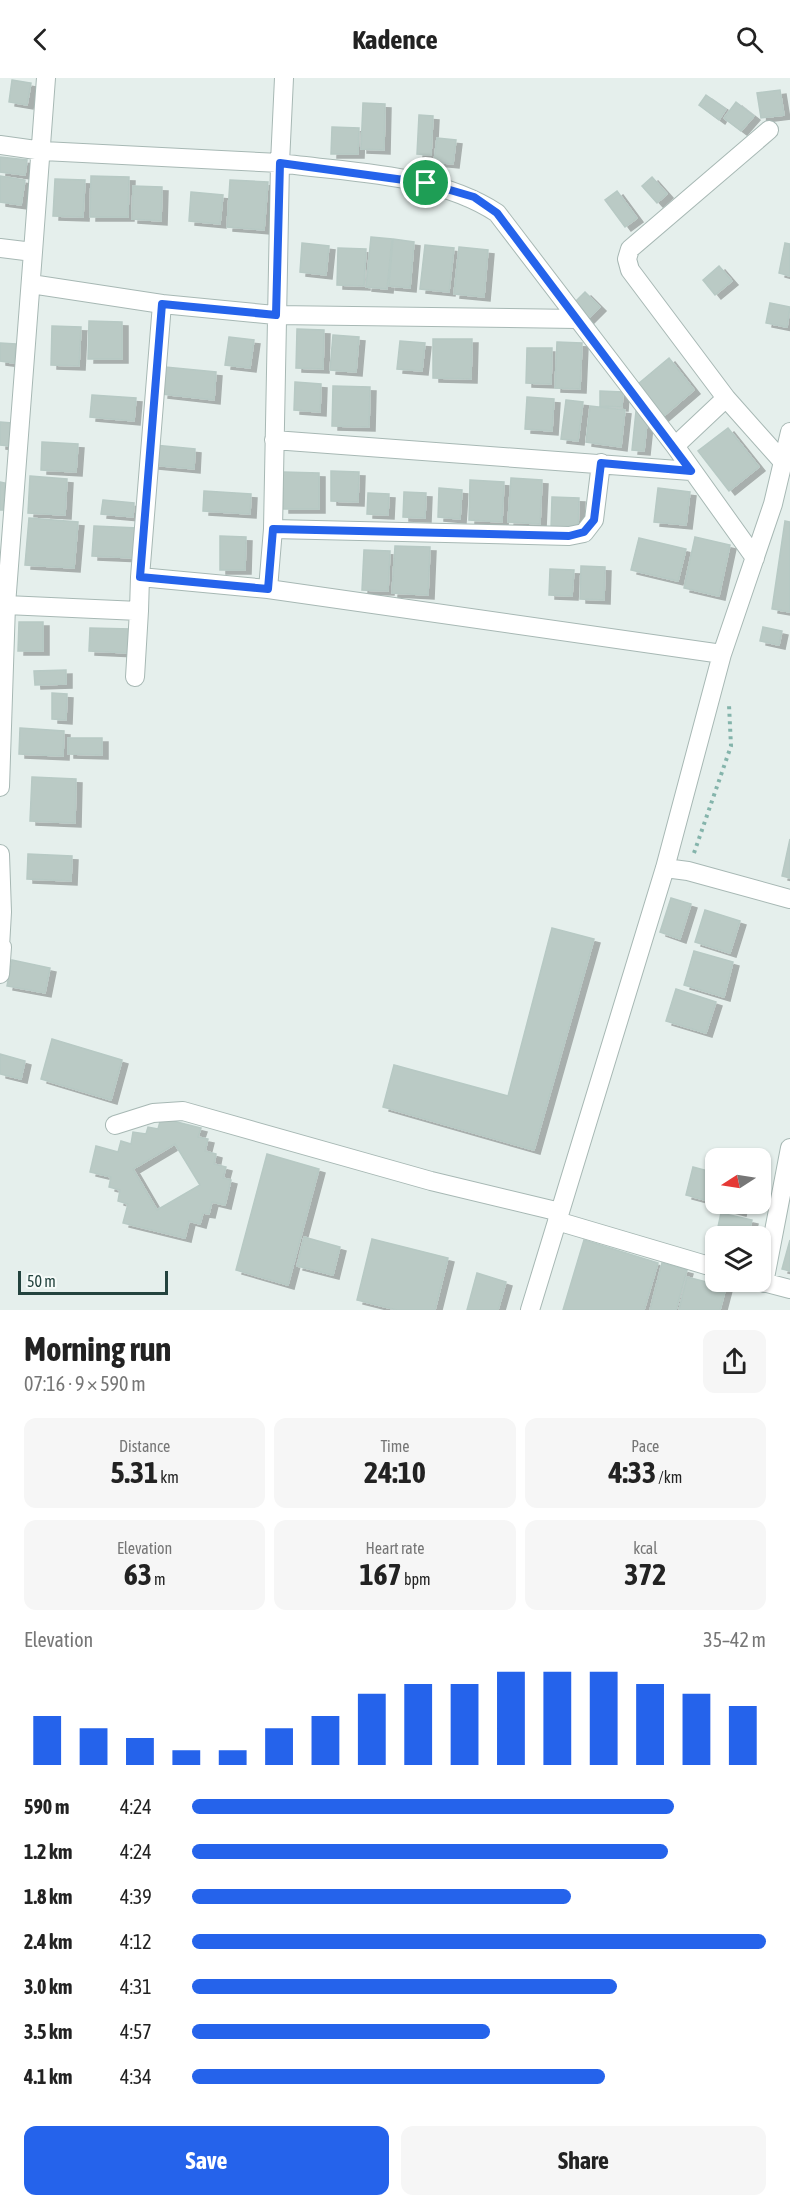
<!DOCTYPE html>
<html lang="en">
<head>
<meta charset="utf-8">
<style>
  body { margin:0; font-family:"Asap Condensed",sans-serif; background:#f6f6f6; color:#222; height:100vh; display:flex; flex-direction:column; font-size:22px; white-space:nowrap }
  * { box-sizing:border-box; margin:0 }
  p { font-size:20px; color:#767676 }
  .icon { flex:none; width:33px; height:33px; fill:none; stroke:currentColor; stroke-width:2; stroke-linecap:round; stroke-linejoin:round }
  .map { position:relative; height:1232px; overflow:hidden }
  .drawer { display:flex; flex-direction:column; background:#fff; flex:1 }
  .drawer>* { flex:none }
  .needle { width:39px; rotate:258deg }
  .tools { position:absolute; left:705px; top:1070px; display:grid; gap:12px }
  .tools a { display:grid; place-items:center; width:66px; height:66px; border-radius:12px; background:#fff; box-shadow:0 2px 4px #0004; font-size:30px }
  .scale { position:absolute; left:18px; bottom:15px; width:150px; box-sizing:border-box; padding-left:6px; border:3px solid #23433e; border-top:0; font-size:16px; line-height:21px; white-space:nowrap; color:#23433e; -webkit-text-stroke:4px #f6fbf9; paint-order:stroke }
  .pin { position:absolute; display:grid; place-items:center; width:51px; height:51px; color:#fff; margin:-26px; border:3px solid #fff; border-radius:50%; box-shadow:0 2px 6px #0007 }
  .round { display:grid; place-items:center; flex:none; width:63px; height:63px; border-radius:12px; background:#f6f6f6 }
  .head { display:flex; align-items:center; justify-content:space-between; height:102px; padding:0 24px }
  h1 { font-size:33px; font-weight:700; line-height:45px }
  .figures { display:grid; grid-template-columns:repeat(3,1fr); gap:9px; height:102px; padding:6px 24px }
  .figures div { display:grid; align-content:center; border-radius:12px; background:#f6f6f6; text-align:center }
  .figures b { font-size:30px; font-weight:700 }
  .figures small { font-size:16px; font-weight:400 }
  .figures p { font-size:16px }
  .chart { height:168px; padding:12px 24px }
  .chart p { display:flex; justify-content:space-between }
  .chart svg { width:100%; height:108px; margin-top:6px; stroke:#2563eb; stroke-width:6 }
  .primary-button { display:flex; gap:12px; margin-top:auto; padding:12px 24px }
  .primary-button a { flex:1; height:69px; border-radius:12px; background:#2563eb; color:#fff; font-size:24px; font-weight:700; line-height:69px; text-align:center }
  .primary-button a+a { background:#f6f6f6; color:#222 }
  ul { padding:0 24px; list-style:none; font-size:20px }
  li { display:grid; grid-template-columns:96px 72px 1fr; align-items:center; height:45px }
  li i { height:15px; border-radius:8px; background:#2563eb }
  header { display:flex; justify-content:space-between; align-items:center; height:78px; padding:0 24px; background:#fff; font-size:27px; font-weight:700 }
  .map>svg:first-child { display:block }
</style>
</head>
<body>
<header><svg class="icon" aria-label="back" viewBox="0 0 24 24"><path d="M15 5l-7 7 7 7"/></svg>Kadence<svg class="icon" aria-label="search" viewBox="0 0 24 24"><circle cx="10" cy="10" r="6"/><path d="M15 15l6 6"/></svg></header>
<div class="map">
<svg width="790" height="1232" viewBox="0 0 790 1232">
  <defs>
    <filter id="shadow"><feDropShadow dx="6" dy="4" stdDeviation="0" flood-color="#0004"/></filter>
  </defs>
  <rect width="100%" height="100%" fill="#e5efec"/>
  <!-- building -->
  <path fill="#bacac5" stroke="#b7c9c4" stroke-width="1.5" fill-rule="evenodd" filter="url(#shadow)" d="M12,2L31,5L27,27L9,24Z
    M780,12L784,37L761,40L757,15Z
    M706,17L726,31L719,42L699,27Z
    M736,24L754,38L741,53L724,40Z
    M363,25L385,26L384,72L361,71Z
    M419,37L433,38L431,77L417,76Z
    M332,49L359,50L358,76H331Z
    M437,60L456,62L453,86L434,84Z
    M0,79L27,82L25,97L0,94Z
    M0,98L25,102L21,127L0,124Z
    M91,98L129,99L128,139H90Z
    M652,99L667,116L657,125L642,108Z
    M55,101L85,102L83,139L53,138Z
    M230,102L268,104L264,152L227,149Z
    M133,108L162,109L161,143L132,141Z
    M617,113L637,140L625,149L605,122Z
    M191,114L223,117L220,146L189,143Z
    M371,159L392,161L387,211L366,209Z
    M393,161L414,164L410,210L389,208Z
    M302,165L329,168L326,197L300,194Z
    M785,165L790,166V198L779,195Z
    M425,167L454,170L449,214L420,211Z
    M459,169L488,172L484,219L454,216Z
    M338,170L366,171L364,208L337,207Z
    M719,188L732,203L715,217L703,202Z
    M585,214L600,229L585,244L570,229Z
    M770,225L790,229L787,249L766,245Z
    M89,243L122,244V281H88Z
    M52,248L81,249L79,288L51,287Z
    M297,251L324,252L323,291L296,290Z
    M333,257L359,259L356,294L330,292Z
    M229,259L254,262L250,290L225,287Z
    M433,261H472L471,301L433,300Z
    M400,263L425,265L422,293L397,291Z
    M557,264L582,265L580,311L555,310Z
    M0,265L16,266L14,285L0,283Z
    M527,270H552L551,306L526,305Z
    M669,280L694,312L658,343L632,311Z
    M165,289L216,294L214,322L162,316Z
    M295,304L321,306L320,334L294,332Z
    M333,308L370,309L369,349L332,348Z
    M600,313L623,314L622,329L600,328Z
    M92,317L136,320L134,343L90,339Z
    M527,319L554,321L552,353L525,351Z
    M566,322L583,324L578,363L561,361Z
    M590,328L625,332L621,369L586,364Z
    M636,333L648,335L644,373L632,372Z
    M0,344L12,345L10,368L0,367Z
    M728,350L759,389L729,413L698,373Z
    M42,364L78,366L76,394L41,392Z
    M154,367L195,371L194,391L153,387Z
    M331,393L359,394L358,424L331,423Z
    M283,394L319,395V431H283Z
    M30,398L67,401L65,437L28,435Z
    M511,400L542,402L540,446L508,444Z
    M470,402L504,404L502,444L469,442Z
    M0,404L5,405L3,432H0Z
    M439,410L462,412L460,441L438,439Z
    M658,410L690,414L686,447L654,444Z
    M204,413L251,416L250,436L203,433Z
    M404,414L426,415L425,440L403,439Z
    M368,415L389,416L388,437L367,436Z
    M552,419L579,420L578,452L551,451Z
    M103,422L134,425L133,439L101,436Z
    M29,440L78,444L74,490L25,487Z
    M785,443L790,444V534L772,531Z
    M94,448L138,450L136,480L92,478Z
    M220,458L246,459L245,492H220Z
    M695,459L730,467L719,518L684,510Z
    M639,460L686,471L678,503L631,492Z
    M395,468L430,469L428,517L392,515Z
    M364,472L390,473L388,513L362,512Z
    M581,488L605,489L604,522L580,521Z
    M550,491L574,492L572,518L549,517Z
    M19,544H43V573H18Z
    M763,549L782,553L779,567L760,563Z
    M90,550L131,551L130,575L89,573Z
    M66,592V606L35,607L34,593Z
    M52,615L67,616L66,642L52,641Z
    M20,650L64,653L63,678L19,676Z
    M68,660H102V677L68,676Z
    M32,699L76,701L75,745L30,743Z
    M790,761V800L782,798Z
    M28,776L72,778L71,803L27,801Z
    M671,820L691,826L680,861L660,854Z
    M705,832L740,843L730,875L695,864Z
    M552,850L594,861L534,1072L383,1029L394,987L508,1018Z
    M694,873L733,884L724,919L684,907Z
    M12,882L50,890L45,915L7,908Z
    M676,911L716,924L706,955L666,943Z
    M52,961L122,982L111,1022L41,1001Z
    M0,976L25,983L21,1001L0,996Z
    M161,1040L201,1050L198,1059L208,1061L205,1073L216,1076L214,1086L226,1089L223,1100L231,1102L225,1127L212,1124L209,1136L203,1135L200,1146L189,1143L185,1160L123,1145L128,1126L118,1123L120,1112L109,1109L111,1099L90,1094L96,1068L118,1074L121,1063L131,1066L133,1054L146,1056L148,1049L158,1051ZM175,1066L200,1107L157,1132L133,1091Z
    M267,1076L319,1091L288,1207L236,1192Z
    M693,1089L712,1094L705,1122L686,1117Z
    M716,1115V1125H742L740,1134L713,1127Z
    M721,1135L752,1142L748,1158H716Z
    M304,1159L340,1169L333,1197L297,1188Z
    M372,1161L448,1180L435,1232H397L357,1222Z
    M584,1162L658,1185L644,1232H563Z
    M790,1162V1193L782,1191Z
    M662,1185L687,1192L676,1232H650Z
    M477,1195L506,1204L498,1232H467Z
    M687,1199L726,1209L720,1232H679Z"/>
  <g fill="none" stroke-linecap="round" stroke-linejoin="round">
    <defs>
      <path id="street" d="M284,0L280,85C351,95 436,95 497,135L675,368L755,480
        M0,67L43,73L280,85L273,451L268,511
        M0,170L33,174L6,527L0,526
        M33,174L46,0
        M31,206L162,226L140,499
        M162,226L275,237L577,241
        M726,320L783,384
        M274,362L691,393
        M675,368L726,320L630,192L627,181L630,171L769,52
        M273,451L569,458L584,455L594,442L601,385
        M722,576L773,426L790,354
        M135,599L139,533
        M0,709L6,527L139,533L140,499L268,511L722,576L665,790L530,1232
        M0,776L2,834L0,869
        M665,790L688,793L790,821
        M0,896L2,869
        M115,1047L153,1035L183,1033L431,1103L560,1134
        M557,1143L716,1190
        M759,1203L790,1211
        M764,1205L790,1070"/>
    </defs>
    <!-- street casing -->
    <use href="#street" stroke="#a7b8b4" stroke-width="20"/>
    <!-- path -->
    <path stroke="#84b4ab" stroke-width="4" stroke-dasharray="3 4.5" stroke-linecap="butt" d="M694,775L731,668L729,627"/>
    <!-- street -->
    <use href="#street" stroke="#fff" stroke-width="18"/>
  </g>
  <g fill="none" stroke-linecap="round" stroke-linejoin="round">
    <defs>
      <path id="route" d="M280,85L426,105L474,119L497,135L691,393L601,385L594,442L584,454L569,458L273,451L268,511L140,499L162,226L276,237Z"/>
    </defs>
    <!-- route casing -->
    <use href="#route" stroke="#fff" stroke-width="12"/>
    <!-- route -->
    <use href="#route" stroke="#2563eb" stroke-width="8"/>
  </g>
</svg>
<div class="tools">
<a><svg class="needle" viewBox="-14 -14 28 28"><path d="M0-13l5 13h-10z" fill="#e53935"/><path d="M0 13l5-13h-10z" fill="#767676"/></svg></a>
<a><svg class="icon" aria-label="layers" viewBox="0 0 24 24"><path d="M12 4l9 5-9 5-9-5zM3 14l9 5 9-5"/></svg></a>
</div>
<div class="scale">50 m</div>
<div class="pin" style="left:426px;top:105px;background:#1e9e55"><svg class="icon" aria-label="arrive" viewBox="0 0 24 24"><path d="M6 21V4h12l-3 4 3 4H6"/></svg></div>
</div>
<section class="drawer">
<div class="head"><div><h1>Morning run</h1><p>07:16 · 9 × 590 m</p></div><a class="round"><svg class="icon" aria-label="share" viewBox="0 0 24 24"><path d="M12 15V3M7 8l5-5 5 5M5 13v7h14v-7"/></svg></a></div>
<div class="figures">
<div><p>Distance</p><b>5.31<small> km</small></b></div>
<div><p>Time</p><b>24:10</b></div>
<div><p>Pace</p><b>4:33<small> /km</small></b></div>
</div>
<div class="figures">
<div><p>Elevation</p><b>63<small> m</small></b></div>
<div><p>Heart rate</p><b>167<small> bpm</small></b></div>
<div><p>kcal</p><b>372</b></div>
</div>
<div class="chart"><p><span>Elevation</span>35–42 m</p>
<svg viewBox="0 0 160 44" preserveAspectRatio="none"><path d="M5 44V24M15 44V29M25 44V33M35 44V38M45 44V38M55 44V29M65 44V24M75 44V15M85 44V11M95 44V11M105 44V6M115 44V6M125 44V6M135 44V11M145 44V15M155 44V20"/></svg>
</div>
<ul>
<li><b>590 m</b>4:24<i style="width:84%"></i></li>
<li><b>1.2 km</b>4:24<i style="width:83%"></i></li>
<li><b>1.8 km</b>4:39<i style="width:66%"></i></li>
<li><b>2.4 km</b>4:12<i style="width:100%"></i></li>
<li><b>3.0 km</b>4:31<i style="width:74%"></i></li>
<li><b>3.5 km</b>4:57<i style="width:52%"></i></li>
<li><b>4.1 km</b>4:34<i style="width:72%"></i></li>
</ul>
<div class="primary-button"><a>Save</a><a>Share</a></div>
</section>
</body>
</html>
